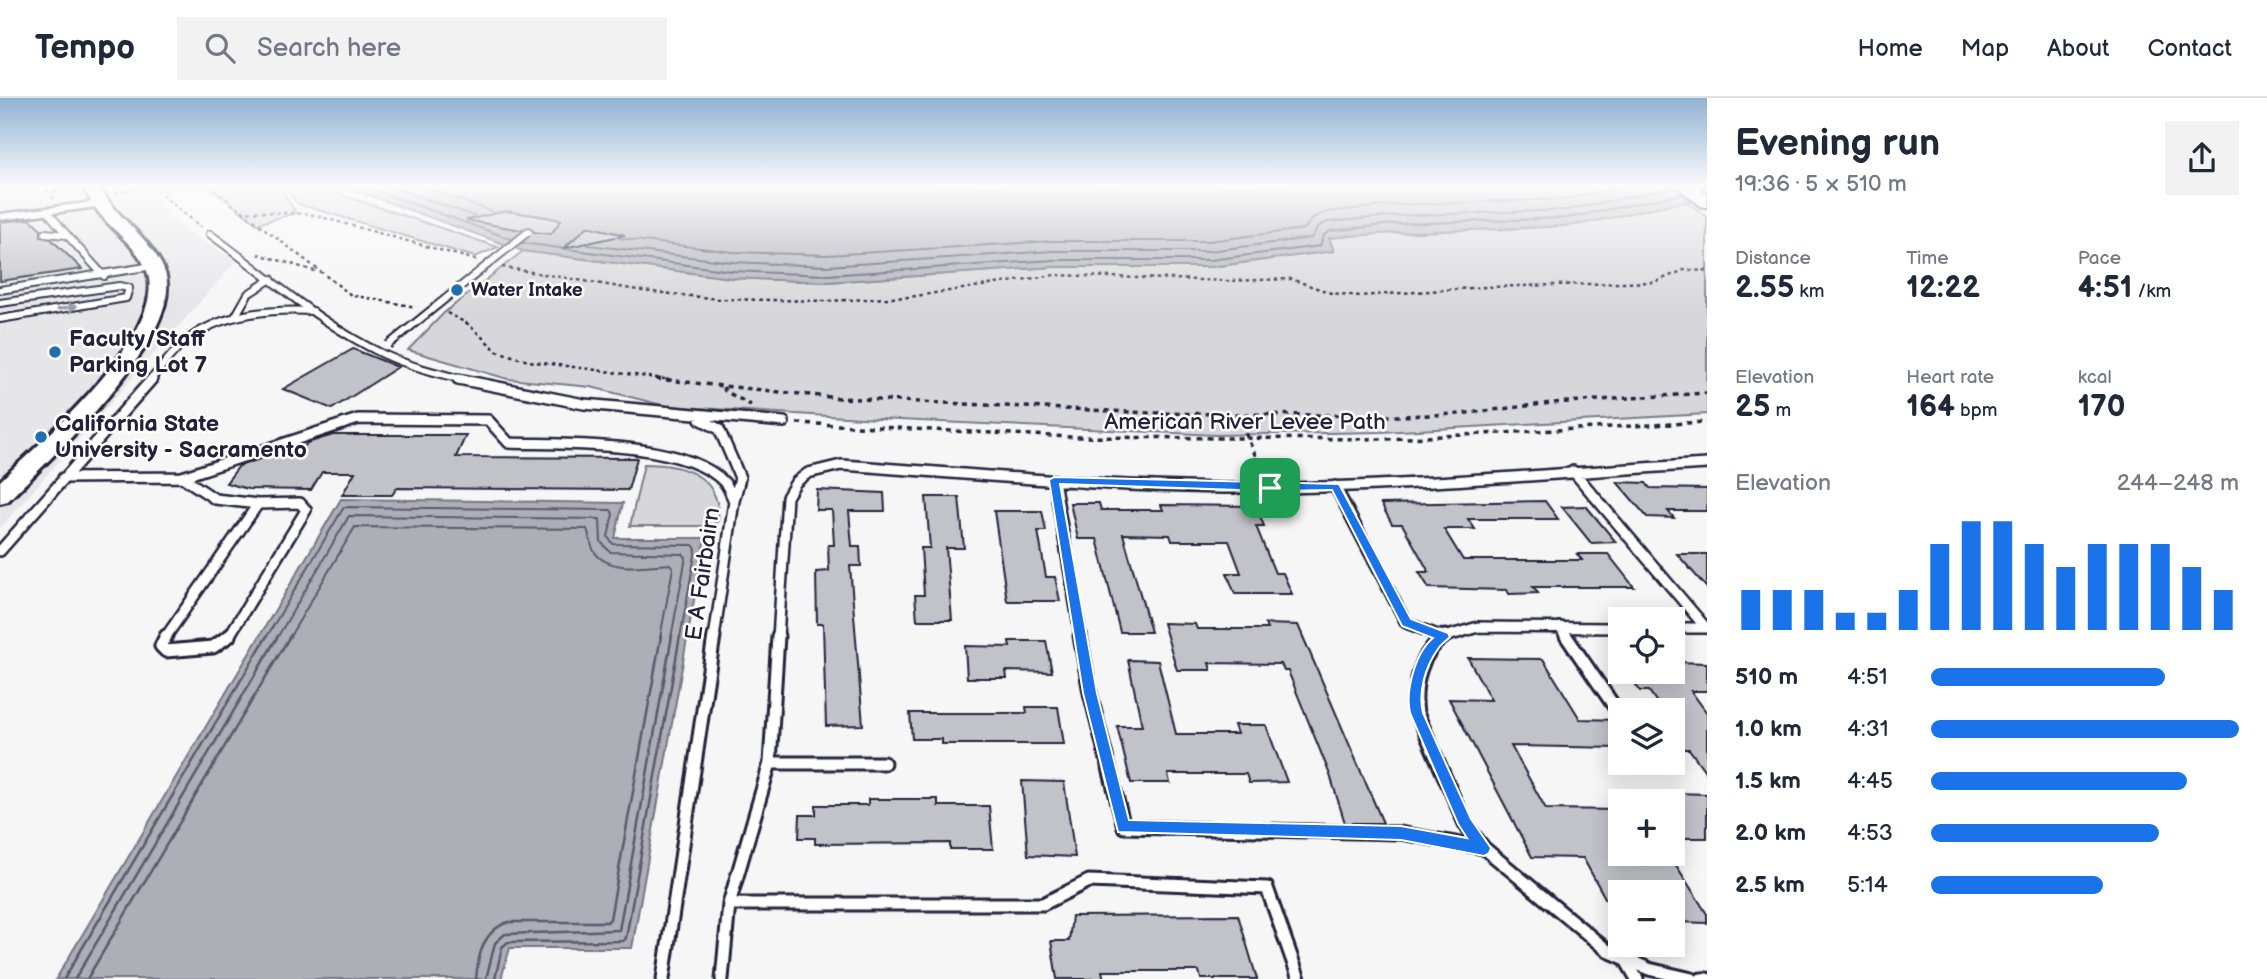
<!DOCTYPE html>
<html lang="en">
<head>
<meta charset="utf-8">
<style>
  body { margin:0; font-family:"Balsamiq Sans",sans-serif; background:#f2f2f3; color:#1f2937; height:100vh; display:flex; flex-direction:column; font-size:26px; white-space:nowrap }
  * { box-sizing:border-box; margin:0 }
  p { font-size:23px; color:#747a83 }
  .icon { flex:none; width:38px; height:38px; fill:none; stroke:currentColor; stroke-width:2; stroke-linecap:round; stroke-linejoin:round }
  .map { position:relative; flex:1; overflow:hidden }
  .drawer { display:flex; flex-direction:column; background:#fff; width:560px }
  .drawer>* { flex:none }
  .fabs { position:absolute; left:1608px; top:509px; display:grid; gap:14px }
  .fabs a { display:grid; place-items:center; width:77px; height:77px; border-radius:0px; background:#fff; box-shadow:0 4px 18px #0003; font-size:35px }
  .pin { position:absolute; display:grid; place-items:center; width:60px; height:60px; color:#fff; margin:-30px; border-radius:14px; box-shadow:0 4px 10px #0006 }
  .round { display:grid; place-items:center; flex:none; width:74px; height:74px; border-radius:0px; background:#f2f2f3 }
  .overview { display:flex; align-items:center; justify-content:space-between; height:119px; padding:0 28px }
  h1 { font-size:38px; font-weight:800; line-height:52px }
  .figures { display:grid; grid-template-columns:repeat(3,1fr); gap:10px; height:119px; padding:7px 28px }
  .figures div { display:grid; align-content:center }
  .figures b { font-size:30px; font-weight:800 }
  .figures small { font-size:19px; font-weight:400 }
  .figures p { font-size:19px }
  .chart { height:196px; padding:14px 28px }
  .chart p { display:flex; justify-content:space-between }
  .chart svg { width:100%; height:126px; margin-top:7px; stroke:#1a73e8; stroke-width:6 }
  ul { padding:0 28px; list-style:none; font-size:23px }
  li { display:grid; grid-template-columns:112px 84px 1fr; align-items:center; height:52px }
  li i { height:18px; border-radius:9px; background:#1a73e8 }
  header { display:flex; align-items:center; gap:42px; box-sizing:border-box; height:98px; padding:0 35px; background:#fff; border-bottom:2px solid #e0e1e3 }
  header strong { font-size:33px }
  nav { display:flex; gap:38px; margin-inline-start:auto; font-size:24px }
  .search { width:490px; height:63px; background:#f2f2f3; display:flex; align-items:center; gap:18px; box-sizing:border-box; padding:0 24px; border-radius:0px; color:#747a83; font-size:26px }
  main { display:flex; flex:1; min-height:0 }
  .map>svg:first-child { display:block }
</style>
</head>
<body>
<header>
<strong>Tempo</strong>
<div class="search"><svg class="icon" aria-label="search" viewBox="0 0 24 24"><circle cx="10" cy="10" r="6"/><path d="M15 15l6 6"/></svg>Search here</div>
<nav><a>Home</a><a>Map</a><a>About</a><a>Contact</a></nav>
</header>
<main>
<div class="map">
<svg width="1707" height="881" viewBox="0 0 1707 881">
  <rect width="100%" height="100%" fill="#f6f6f7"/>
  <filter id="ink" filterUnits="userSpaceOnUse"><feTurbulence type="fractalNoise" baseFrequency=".0143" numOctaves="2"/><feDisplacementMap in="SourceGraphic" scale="14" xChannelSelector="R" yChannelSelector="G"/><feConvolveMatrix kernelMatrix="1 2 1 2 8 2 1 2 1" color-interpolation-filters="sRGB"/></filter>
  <g filter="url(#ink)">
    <!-- built -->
    <path fill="#e6e6e9" d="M0,88H141L177,127L236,163L0,430Z"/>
    <!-- green -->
    <path fill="#d7d7db" stroke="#7c7c8b" stroke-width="2" d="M273,88L280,90L296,115L257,126L210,89Z
      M284,88H321L333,94L498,149L475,159L298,106Z
      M1686,103L1707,119V316L1382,334L1216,337L878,321L666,308L591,289L508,281L408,252L445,214L523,153L731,180L827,184L1054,169H1211L1333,153L1329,140L1394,133L1568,127Z
      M644,366C682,366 722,377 718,423L711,428H630Z"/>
    <!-- water -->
    <path fill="#aeaeb7" stroke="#767685" stroke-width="2" d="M343,88H1707V103C1658,103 1613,124 1565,128C1486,133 1408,132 1329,140L1334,153L1211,169H1054L827,184L731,180L523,153Z
      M341,401L623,405L615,440H705L632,850H510L501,881H56Z"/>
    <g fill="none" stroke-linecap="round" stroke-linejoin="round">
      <!-- shore-far1 -->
      <path stroke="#5a5a6d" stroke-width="2" d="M363,88L511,141
        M389,88L474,118
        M420,88L493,114
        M619,140L733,154L827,157L1053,143H1209L1304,131L1314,119L1327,114L1392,107L1565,101L1628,88
        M522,145L732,173L827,177L1053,162H1210L1320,148L1324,137L1330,133L1393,126L1567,120L1683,96
        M588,147L732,164L827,168L1053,153H1209L1311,140L1319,128L1328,124L1393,118L1566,112L1675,89
        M266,540L344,409L611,412L613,416L608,439L613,446L693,447L696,451L680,540
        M277,540L349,418L600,421L601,444L610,454L683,456L686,459L671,540
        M289,540L355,429L587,431C590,438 590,447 594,453C608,476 648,467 670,466L673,470L660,540"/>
      <!-- shore -->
      <path stroke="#5a5a6d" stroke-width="2.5" d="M64,881L267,538
        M75,881L278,538
        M87,881L290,538
        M476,881C478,857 483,832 509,824H607L610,821L661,538
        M486,881L495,845L505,836L619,832L672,538
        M495,881L502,849L508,844L623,843L626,840L680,538"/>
    </g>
    <!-- building -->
    <path fill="#c2c2c9" stroke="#22223b" stroke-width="2" d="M506,113L540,118L561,122L551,136L534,134L529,129L521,132L466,122Z
      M30,121L41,131V139L51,141L82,171L0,183V124Z
      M587,129H591L625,137L564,150Z
      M353,251L398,269L332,311L283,291Z
      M333,337H466L456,359L637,360L628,392L397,390L392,397H342L355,374H322L311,392L248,391L226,385L239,368L287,352H302L307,345Z
      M1617,384L1646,385L1650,390L1707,391V413H1668L1674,420L1647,419Z
      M817,392L884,395L885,413H849L852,448H860L861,468H850L863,627L826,628L823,526H817L816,474L829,473L828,447H834L832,412H816Z
      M926,399H959L964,450H946L952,522H917L915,497H924L921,450H930Z
      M1545,403L1558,421H1468L1475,431H1444L1463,462H1582L1577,456H1608L1634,489H1533L1538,495L1509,496L1507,492L1429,490L1419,474H1429L1402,426H1392L1381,406Z
      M1070,405H1099L1101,412H1163L1161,407L1256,408L1264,428H1256L1275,475H1283L1292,496H1235L1227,475H1241L1229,443H1172L1170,437L1123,436L1151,534H1120L1097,441H1078Z
      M1586,408L1616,444L1591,445L1562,409Z
      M994,413H1042L1046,433H1038L1046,479H1055L1060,503H1007Z
      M1677,456H1707V490Z
      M1163,525L1195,526L1197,531H1267L1265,526L1298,527L1383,725H1345L1330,677L1288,573H1284L1281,566L1209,565L1211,572H1177Z
      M1009,543H1046L1052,574L1006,573L1007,580H967L965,548L1010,549Z
      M1468,560L1543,561L1580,621L1620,622V650L1511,648L1546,711L1620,712V766L1676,767L1707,816V825L1673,824V794H1620V827L1583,760L1532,759L1449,601L1491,602Z
      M1128,562L1158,563L1176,636H1237L1234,627H1266L1287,684L1249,685L1246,676H1168L1170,685H1131L1117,628H1142Z
      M1673,564L1707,565V593H1691L1707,615V676L1689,651H1673V612H1662L1649,593H1640L1627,574H1673Z
      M1026,609H1058L1064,646H942V641H912L910,615H1027Z
      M1022,683L1064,684L1075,759L1028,757Z
      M1673,695L1707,696V740H1673Z
      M868,701H938V708H989L993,751H950V745L815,746V740H799L800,717H816V707H868Z
      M1238,817L1257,881H1201L1199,873H1102L1104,881H1057L1051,843H1069L1072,818Z"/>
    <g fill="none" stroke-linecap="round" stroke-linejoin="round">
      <defs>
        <path id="lane-far2" d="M47,113L67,137
          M45,135L67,137L104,178
          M210,136C267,177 319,226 383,256C409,268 437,275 465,282
          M0,192L153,168
          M0,205L119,188L129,190L126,200L0,221
          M235,219L248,196L271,181
          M150,282C162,270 173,252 187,242C221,215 272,211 313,213"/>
        <path id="lane-far1" d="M458,281L584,306L784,324
          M700,321L719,331L733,363L740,380L734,403
          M1573,373L1706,530
          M182,379L215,401L258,406
          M63,380L182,379L358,321L488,322L509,345C564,347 684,342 724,384C729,389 731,397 734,403L714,540
          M1054,382L1081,540
          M1335,388L1406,525L1443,539
          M0,453L152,281
          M1560,529L1567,540
          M1673,530H1707
          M165,540L258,406
          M228,540L306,412L300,405L258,406
          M778,540L787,399L796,384L808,375L841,367C973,376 1105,389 1237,390C1394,391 1551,375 1707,366
          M1441,540L1478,529L1620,530"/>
        <path id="lane" d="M166,538L161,548L166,553L213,549L229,538
          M1080,538L1090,595L1124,729L1400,735L1484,750
          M1440,538L1443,539
          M1445,538C1420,554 1413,588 1417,615L1465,726L1484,750L1608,853L1649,871L1692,881
          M1566,538L1616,611
          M770,665H884
          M729,806H1043L1089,783L1267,790L1299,881
          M1627,864L1637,881
          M663,881L714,538
          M722,881L729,806L770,665L778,538
          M1701,881H1707"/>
        <path id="street" d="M101,103L105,104V108L0,122V116Z"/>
        <path id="secondary" d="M83,88H99C115,120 150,138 164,172C190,234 49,361 8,403L0,405V383C40,345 170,233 147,173C138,149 115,135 100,116C93,107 88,98 83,88Z"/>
        <path id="primary" d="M1676,88H1696L1707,96V109L1701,108Z"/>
      </defs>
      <!-- lane-far2 casing -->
      <use href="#lane-far2" stroke="#22223b" stroke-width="10"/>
      <!-- lane-far1 casing -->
      <use href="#lane-far1" stroke="#22223b" stroke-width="14"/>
      <!-- lane casing -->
      <use href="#lane" stroke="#22223b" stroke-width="17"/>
      <!-- street casing -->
      <use href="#street" stroke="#22223b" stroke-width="5"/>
      <!-- secondary casing -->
      <use href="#secondary" stroke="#22223b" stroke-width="6"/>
      <!-- primary casing -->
      <use href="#primary" stroke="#22223b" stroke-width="5"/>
      <!-- path-far1 -->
      <path stroke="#22223b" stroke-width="2.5" stroke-dasharray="3.5 3.5" stroke-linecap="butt" d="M151,88L201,129
        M209,88L351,197L416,209
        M46,93H58
        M115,95L146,88
        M52,101L58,93L70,88
        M241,113L310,116L476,162
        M258,156L318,174
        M502,169L643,193L719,201L827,203L909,199L1055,177L1227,183L1291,181L1331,195L1360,198L1487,189L1655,184L1684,172L1707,173
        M447,215L468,226L497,253L528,263L672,282"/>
      <!-- path -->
      <path stroke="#22223b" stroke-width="3.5" stroke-dasharray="5 5" stroke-linecap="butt" d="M656,281L839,300L1150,315L1400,318L1459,316L1552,305L1707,295
        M723,289L725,293L751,307
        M1237,317L1264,376
        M797,325L1070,339L1387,341L1707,324"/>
      <!-- lane-far2 -->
      <use href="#lane-far2" stroke="#fff" stroke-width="6"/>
      <!-- lane-far1 -->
      <use href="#lane-far1" stroke="#fff" stroke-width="9"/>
      <!-- lane -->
      <use href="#lane" stroke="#fff" stroke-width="11"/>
      <!-- street -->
      <use href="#street" fill="#fff" fill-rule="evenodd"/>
      <!-- secondary -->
      <use href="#secondary" fill="#fff" fill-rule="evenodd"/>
      <!-- primary -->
      <use href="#primary" fill="#fff" fill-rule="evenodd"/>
      <defs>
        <path id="lane-bridge" d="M388,247L528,134"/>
      </defs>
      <!-- lane-bridge casing -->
      <use href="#lane-bridge" stroke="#22223b" stroke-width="10" stroke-linecap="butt"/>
      <!-- lane-bridge -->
      <use href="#lane-bridge" stroke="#fff" stroke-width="6"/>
    </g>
    <!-- one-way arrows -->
    <defs><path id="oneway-solid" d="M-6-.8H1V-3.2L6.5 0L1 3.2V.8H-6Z" transform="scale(1.75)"/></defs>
    <use fill="#9c9ca7" href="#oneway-solid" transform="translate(67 210) rotate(-9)"/>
  </g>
  <!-- sky -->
  <linearGradient id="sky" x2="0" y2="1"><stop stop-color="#91b2d4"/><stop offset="0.42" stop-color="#fbfbfb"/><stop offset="1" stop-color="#fbfbfb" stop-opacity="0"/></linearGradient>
  <rect width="1707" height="211" fill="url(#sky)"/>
  <!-- route -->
  <path fill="#1a73e8" stroke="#fff" stroke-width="2" fill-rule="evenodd" d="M1054,379L1339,386L1411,521L1448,535L1450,539C1446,543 1441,546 1438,551C1425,569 1418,594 1423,615L1471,721L1491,750L1489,755L1484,758L1401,742L1118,734L1083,595L1049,382ZM1060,386L1270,393L1332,392L1402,528L1433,540C1415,555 1405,593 1410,615L1458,726L1467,740L1401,728L1129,722L1097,595Z"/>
  <!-- markers -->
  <g fill="#1f6fb2" stroke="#fff" stroke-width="2.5">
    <circle cx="457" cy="192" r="7"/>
    <circle cx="55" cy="254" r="7"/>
    <circle cx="41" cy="339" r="7"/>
  </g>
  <g text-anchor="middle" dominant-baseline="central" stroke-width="5" stroke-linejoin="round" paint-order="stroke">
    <!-- far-poi labels -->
    <g font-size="19" font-weight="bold" fill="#22223b" stroke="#fff" text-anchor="start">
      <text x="471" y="192">Water Intake</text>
    </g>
    <!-- poi labels -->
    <g font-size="23" font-weight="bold" fill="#22223b" stroke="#fff" text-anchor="start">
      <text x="69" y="241">Faculty/Staff<tspan x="69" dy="26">Parking Lot 7</tspan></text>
      <text x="55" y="326">California State<tspan x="55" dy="26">University - Sacramento</tspan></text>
    </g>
    <!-- street labels -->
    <g font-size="23" fill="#22223b" stroke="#fff">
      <text x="1245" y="324">American River Levee Path</text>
      <text transform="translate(703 476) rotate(-82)">E A Fairbairn</text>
    </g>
  </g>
</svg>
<div class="fabs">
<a><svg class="icon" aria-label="locate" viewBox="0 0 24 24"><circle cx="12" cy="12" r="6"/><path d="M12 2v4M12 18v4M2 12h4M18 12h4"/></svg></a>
<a><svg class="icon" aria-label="layers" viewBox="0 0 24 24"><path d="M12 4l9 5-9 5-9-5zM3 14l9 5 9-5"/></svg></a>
<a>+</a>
<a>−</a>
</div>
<div class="pin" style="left:1270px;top:390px;background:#1e9e55"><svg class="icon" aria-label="arrive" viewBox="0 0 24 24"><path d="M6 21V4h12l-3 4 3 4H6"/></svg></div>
</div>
<section class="drawer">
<div class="overview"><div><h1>Evening run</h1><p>19:36 · 5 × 510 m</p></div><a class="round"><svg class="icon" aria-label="share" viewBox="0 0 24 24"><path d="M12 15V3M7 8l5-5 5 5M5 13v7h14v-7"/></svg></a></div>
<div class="figures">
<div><p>Distance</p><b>2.55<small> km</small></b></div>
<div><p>Time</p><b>12:22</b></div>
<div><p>Pace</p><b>4:51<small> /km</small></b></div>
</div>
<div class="figures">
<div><p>Elevation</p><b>25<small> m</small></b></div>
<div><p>Heart rate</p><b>164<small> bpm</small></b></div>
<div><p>kcal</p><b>170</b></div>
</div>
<div class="chart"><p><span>Elevation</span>244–248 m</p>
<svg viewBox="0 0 160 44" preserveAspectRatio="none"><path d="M5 44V30M15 44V30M25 44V30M35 44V38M45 44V38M55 44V30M65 44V14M75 44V6M85 44V6M95 44V14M105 44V22M115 44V14M125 44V14M135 44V14M145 44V22M155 44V30"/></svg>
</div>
<ul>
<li><b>510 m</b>4:51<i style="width:76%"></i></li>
<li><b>1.0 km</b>4:31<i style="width:100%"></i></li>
<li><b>1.5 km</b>4:45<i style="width:83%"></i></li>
<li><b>2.0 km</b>4:53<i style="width:74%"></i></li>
<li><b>2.5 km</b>5:14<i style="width:56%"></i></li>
</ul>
</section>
</main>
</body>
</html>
